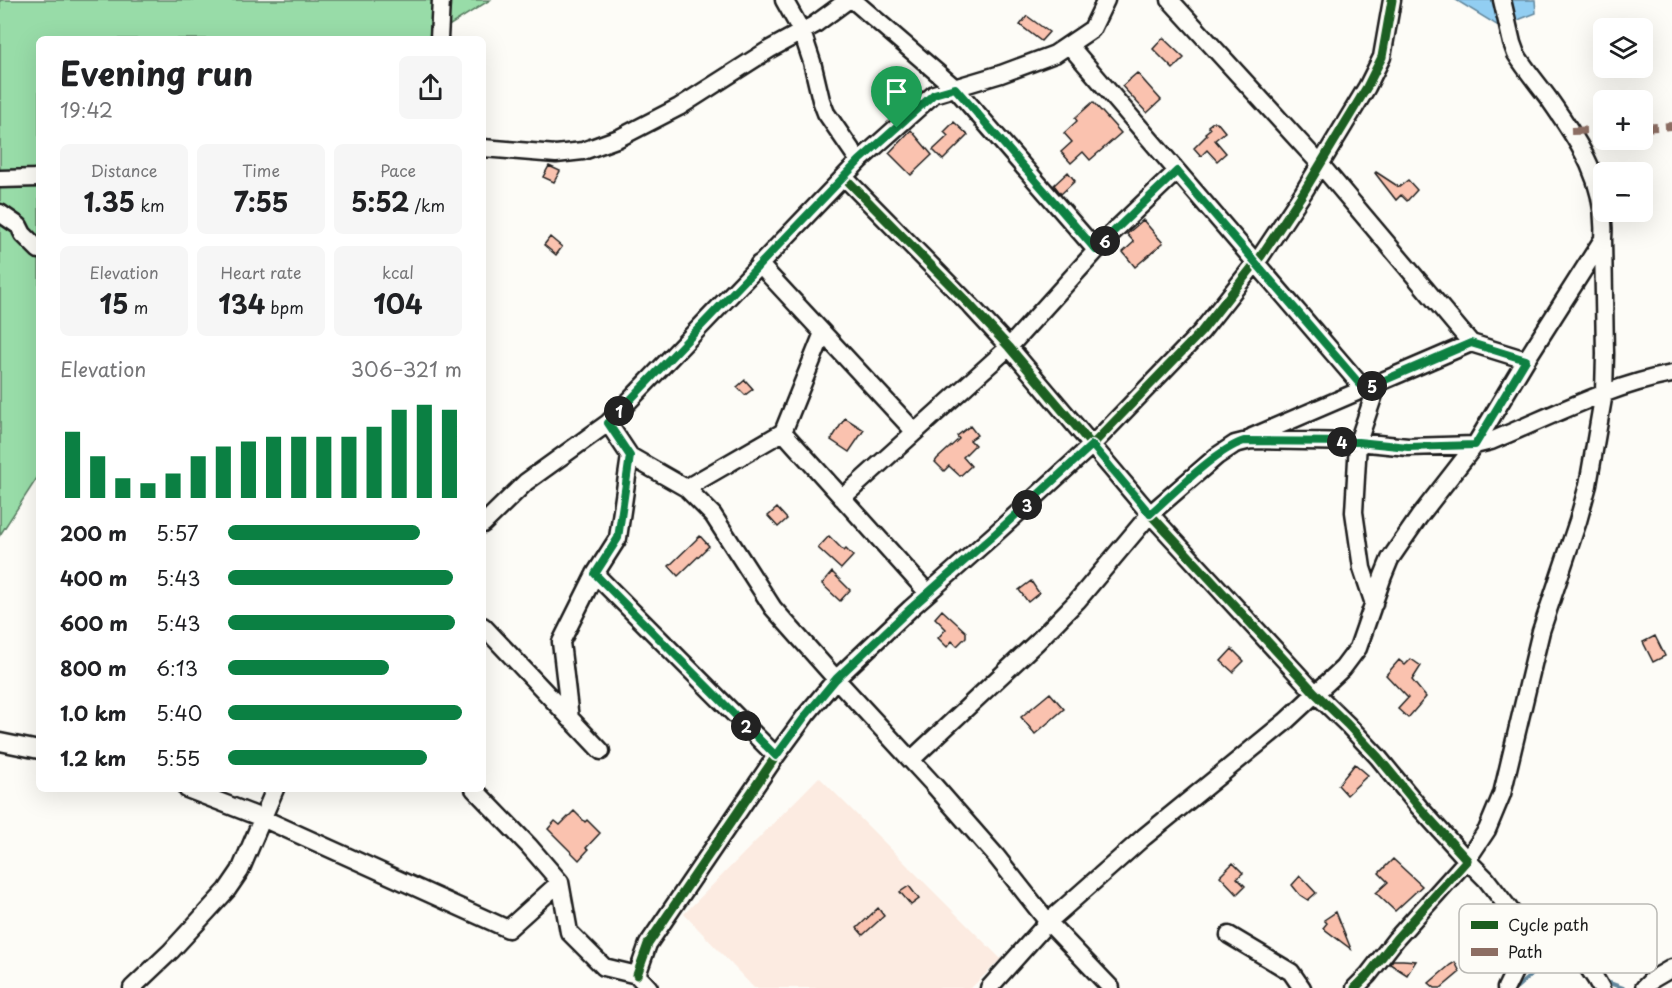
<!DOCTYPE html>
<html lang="en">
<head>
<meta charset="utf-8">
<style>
  body { margin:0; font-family:"Playpen Sans",sans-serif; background:#f6f6f6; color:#202124; height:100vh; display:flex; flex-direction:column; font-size:22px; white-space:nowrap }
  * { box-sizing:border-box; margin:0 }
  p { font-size:20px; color:#757577 }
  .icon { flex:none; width:33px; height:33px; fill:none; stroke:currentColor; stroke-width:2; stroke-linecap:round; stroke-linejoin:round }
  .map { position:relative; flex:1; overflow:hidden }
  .panel { position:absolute; left:36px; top:36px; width:450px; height:756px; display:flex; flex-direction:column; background:#fff; border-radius:9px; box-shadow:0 6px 24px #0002 }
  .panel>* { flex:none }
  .fabs { position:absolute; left:1593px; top:18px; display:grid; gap:12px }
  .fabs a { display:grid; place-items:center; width:60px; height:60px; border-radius:9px; background:#fff; box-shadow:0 6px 24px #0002; font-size:30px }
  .pin { position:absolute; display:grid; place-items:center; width:51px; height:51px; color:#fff; margin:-62px -26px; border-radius:50% 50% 50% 0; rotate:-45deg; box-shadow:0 0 6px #0007 }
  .pin .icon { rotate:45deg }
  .km { position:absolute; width:30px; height:30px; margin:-15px; border-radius:50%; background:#222; color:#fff; font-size:16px; line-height:30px; text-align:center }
  .round { display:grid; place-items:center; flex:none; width:63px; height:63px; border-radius:9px; background:#f6f6f6 }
  .head { display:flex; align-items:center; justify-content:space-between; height:102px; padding:0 24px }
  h1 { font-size:33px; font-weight:700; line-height:45px }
  .figures { display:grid; grid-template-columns:repeat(3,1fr); gap:9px; height:102px; padding:6px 24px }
  .figures div { display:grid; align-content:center; border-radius:9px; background:#f6f6f6; text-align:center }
  .figures b { font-size:26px; font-weight:700 }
  .figures small { font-size:16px; font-weight:400 }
  .figures p { font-size:16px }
  .chart { height:168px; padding:12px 24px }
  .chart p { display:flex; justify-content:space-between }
  .chart svg { width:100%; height:108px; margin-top:6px; stroke:#0b8043; stroke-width:6 }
  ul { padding:0 24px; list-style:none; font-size:20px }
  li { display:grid; grid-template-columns:96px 72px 1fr; align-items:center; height:45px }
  li i { height:15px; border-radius:8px; background:#0b8043 }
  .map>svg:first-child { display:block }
</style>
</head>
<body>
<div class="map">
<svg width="1672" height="988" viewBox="0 0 1672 988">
  <rect width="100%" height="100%" fill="#fdfcf7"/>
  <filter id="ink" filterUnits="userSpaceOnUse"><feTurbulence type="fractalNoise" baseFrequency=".0167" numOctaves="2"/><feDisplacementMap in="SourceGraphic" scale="12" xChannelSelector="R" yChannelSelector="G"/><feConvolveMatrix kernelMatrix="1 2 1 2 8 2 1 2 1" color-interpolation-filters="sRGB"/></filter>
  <g filter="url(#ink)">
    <!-- built -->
    <path fill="#fcebe1" d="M819,777L1001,959L971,988H754L684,914Z"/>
    <!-- green -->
    <path fill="#98dca8" stroke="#5a7c62" stroke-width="1.5" d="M0,0H490L428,39H39V475L0,535Z"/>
    <!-- water -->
    <path fill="#92cef2" stroke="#63879c" stroke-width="1.5" d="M1456,0H1535L1536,13L1500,27Z"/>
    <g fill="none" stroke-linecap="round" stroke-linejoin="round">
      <!-- stream -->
      <path stroke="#63879c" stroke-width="4" d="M1604,981L1623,988
        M1516,988L1555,954L1583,973"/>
    </g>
    <!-- building -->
    <path fill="#fac2af" stroke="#1c1c1c" stroke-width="1.5" d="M1027,16L1049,32L1041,41L1020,25Z
      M1163,38L1184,58L1173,69L1153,49Z
      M1137,73L1161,100L1147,113L1122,86Z
      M1093,102L1121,133L1090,160L1083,152L1071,163L1061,152L1072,142L1064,133L1077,121L1075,118Z
      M954,122L968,135L943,160L933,150L948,136L944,132Z
      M1213,122H1217L1225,132L1215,140L1226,153L1217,161L1207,150L1201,156L1194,148L1207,135L1205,133L1210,129L1208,126Z
      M911,130L932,155L911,175L889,153Z
      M549,166L560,171L554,182L543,177Z
      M1068,172L1075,181L1061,194L1054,185Z
      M1376,172L1399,187L1408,180L1417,190L1407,201L1401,195L1396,200L1375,173Z
      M1143,220L1163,243L1135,267L1123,252L1134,242L1127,234Z
      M550,237L562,247L556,255L544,245Z
      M745,380L753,389L745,395L737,387Z
      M845,418L864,430L849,452L831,440Z
      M970,426L977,435L970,440L975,445L963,457L971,466L960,476L949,466L944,471L935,462L937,459L959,439L957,436Z
      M777,508L787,519L778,527L768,516Z
      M700,536L709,546L678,576L669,566Z
      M829,536L844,551L846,549L853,556L841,569L818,548Z
      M832,572L850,590L840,601L822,584Z
      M1031,581L1039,593L1028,602L1019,590Z
      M942,610L966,632V637L957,646L952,641L947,647L938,638L946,629L935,618Z
      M1655,636L1665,656L1653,662L1643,642Z
      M1232,649L1244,661L1233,672L1221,661Z
      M1411,659L1421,666L1412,680L1426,697L1408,718L1398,709L1408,698L1386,675L1399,660L1405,665Z
      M1050,693L1064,709L1035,734L1021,717Z
      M1355,764L1368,775L1347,795L1338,785Z
      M574,811L585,822L587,820L600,833L586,848L588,850L579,860L548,829L555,821L560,825Z
      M1393,859L1422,886L1395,911L1376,893L1388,882L1379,873Z
      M1233,863L1243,873L1237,878L1245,886L1237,894L1220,876Z
      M1300,876L1316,893L1308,900L1300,895L1292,885Z
      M909,886L919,899L911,905L900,892Z
      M878,908L884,916L863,935L857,928Z
      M1336,912L1351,949L1323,928L1327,923L1324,920Z
      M1393,960H1403L1416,961L1407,975L1390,964Z
      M1455,962L1460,972L1441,988H1435L1429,983L1450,965Z"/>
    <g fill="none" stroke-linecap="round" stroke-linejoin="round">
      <defs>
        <path id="minor" d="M784,0L802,32L812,62L821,100L826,113L859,161
          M853,0L955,88L1096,250
          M1170,0L1320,164L1471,343L1526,360
          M1502,0L1512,43L1516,54C1526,70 1538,84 1549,99C1580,143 1607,183 1603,239L1605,354L1604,393L1588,485L1578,521L1541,631L1502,794L1487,830L1467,860L1486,879L1531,937L1506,988
          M439,39L441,0
          M1069,45L1364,389
          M483,148L556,154L583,151L619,138L679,107L770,49L814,25L848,0
          M844,177L970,305L1009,347L1150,514L1315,693L1347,724L1378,757L1419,807L1467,860L1396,939L1368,975L1355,988
          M0,179L39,178
          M0,213L19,226L23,234L39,250
          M759,264L915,432
          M608,423L630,456L686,488L713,515L773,608L836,679L932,783L996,856L1048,922L1111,988
          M783,432L928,593
          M1252,437L1471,343
          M686,488L783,432L823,333
          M842,498L1009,347L1112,233L1177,171
          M483,524L526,482L608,423L859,161L934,94L1001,74L1055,54L1092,29L1106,0
          M595,574L776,756
          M1374,604L1362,568L1354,512L1358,442L1378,383
          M483,626L601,751
          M570,719L561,642L595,574L618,538L630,456
          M0,742L39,750
          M912,759L1037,642L1077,601L1150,514L1217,456L1235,444L1251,440L1358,442L1408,447L1475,445L1491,441C1550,417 1608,386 1672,374
          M187,789L262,818L508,929L560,882
          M474,789L529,846L560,882L569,932L604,967L637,975L649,988
          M1229,935L1291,972L1302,988
          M1531,937C1538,937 1545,937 1551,938C1573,945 1590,968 1601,988
          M637,975L648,944L776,756L806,715L836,679L911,608L996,533L1092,445L1201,332L1261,256L1303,193L1367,87L1382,57L1392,0
          M132,988L171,951L227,890L240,871L275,789
          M989,988L1048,922L1144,837L1285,722L1343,668L1358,648L1383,576L1390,559L1419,517L1475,445L1526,360L1603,239
          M1644,988L1653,979L1672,968"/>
      </defs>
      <!-- minor casing -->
      <use href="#minor" stroke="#1c1c1c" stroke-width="21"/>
      <!-- minor -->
      <use href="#minor" stroke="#fdfcf7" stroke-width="16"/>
      <!-- quiet -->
      <path stroke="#8d6e63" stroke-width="8" stroke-dasharray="15 8" stroke-linecap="butt" d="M1642,128L1672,126
        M1571,131L1604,130"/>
      <defs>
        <path id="cycleway" d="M844,177L970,305L1009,347L1150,514L1315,693L1347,724L1378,757L1419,807L1467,860L1396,939L1368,975L1355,988
          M637,975L648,944L776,756L806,715L836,679L911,608L996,533L1092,445L1201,332L1261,256L1303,193L1367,87L1382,57L1392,0"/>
      </defs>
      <!-- cycleway casing -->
      <use href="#cycleway" stroke="#fdfcf7" stroke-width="13"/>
      <!-- cycleway -->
      <use href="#cycleway" stroke="#1b5e20" stroke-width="9"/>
    </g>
  </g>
  <g fill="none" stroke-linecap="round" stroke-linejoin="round" filter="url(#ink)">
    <defs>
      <path id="route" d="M955,88L1096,250L1112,233L1177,171L1364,389L1471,343L1526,360L1475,445L1408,447L1358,442L1244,441C1214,451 1175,492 1150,514L1092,445L996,533L911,608L836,679L806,715L776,756L595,574L618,538L630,456L608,423L859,161L934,94Z"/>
    </defs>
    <!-- route casing -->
    <use href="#route" stroke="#fff" stroke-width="12"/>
    <!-- route -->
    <use href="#route" stroke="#0b8043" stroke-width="8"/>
  </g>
  <!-- legend -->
  <rect x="1459" y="904" width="198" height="69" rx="9" fill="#fdfcf7" stroke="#bab9b5" stroke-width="1.5"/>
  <rect x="1471" y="921" width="27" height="8" fill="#1b5e20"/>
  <rect x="1471" y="948" width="27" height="8" fill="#8d6e63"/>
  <g font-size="16" fill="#1c1c1c">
    <text x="1508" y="931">Cycle path</text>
    <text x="1508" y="958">Path</text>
  </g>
</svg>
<div class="fabs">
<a><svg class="icon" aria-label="layers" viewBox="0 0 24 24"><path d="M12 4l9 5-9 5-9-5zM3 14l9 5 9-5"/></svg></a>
<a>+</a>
<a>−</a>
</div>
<div class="pin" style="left:897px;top:128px;background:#1e9e55"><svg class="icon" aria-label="arrive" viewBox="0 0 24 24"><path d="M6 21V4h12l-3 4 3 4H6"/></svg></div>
<b class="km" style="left:619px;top:411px">1</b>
<b class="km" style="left:746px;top:726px">2</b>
<b class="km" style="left:1027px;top:505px">3</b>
<b class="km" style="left:1342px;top:442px">4</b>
<b class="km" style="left:1372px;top:386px">5</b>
<b class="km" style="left:1105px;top:241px">6</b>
<section class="panel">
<div class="head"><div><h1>Evening run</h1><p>19:42</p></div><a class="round"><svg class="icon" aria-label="share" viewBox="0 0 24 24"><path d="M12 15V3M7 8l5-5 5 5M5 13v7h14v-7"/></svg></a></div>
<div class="figures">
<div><p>Distance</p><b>1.35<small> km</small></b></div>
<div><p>Time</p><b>7:55</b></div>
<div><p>Pace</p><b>5:52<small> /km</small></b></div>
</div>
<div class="figures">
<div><p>Elevation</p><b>15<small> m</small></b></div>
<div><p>Heart rate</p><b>134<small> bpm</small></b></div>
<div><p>kcal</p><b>104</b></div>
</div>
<div class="chart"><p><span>Elevation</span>306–321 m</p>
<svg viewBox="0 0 160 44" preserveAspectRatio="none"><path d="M5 44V17M15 44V27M25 44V36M35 44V38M45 44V34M55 44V27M65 44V23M75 44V21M85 44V19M95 44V19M105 44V19M115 44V19M125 44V15M135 44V8M145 44V6M155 44V8"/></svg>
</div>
<ul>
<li><b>200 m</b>5:57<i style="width:82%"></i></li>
<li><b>400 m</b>5:43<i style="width:96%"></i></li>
<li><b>600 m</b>5:43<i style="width:97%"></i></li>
<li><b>800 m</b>6:13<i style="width:69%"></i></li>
<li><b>1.0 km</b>5:40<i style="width:100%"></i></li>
<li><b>1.2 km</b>5:55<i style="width:85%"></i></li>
</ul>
</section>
</div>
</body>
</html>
